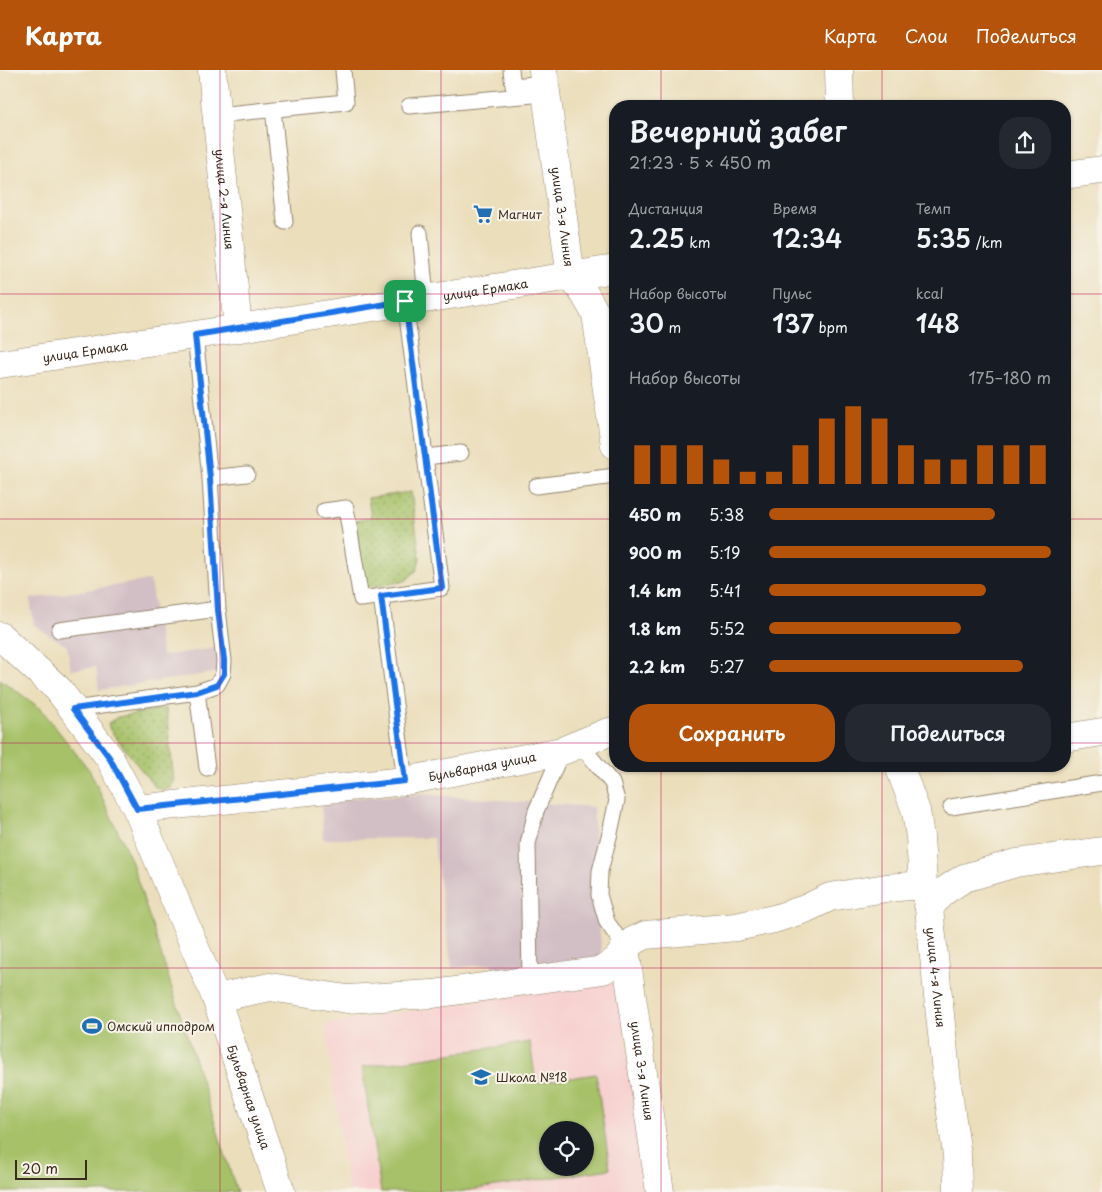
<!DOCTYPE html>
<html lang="ru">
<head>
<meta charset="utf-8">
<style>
  body { margin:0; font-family:"Playpen Sans",sans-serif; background:#242831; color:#f1f3f6; height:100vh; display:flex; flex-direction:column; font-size:19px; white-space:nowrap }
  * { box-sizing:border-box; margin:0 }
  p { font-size:16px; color:#9ea1a6 }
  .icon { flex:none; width:28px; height:28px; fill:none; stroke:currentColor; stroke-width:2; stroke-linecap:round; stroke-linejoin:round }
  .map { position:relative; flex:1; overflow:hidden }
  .sheet { position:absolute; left:609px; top:30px; width:462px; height:672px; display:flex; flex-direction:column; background:#171b24; border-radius:20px; box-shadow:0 1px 4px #0004 }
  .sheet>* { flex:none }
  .fabs { position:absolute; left:539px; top:1051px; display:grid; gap:10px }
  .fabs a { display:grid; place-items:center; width:55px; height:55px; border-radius:50%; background:#171b24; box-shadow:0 1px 4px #0004; font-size:25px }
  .scale { position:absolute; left:15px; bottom:12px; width:72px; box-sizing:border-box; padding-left:5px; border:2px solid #3b2a1e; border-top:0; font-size:14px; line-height:18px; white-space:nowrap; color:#3b2a1e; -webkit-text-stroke:4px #f7f3e8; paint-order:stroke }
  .pin { position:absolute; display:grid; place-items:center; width:42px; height:42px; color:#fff; margin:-21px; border-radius:10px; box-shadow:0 2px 8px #0006 }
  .round { display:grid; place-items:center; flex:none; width:52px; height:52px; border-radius:20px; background:#242831 }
  .summary { display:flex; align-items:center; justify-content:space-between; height:85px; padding:0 20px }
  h1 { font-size:28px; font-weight:600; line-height:38px }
  .metrics { display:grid; grid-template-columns:repeat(3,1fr); gap:8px; height:85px; padding:5px 20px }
  .metrics div { display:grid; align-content:center }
  .metrics b { font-size:25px; font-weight:600 }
  .metrics small { font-size:14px; font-weight:400 }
  .metrics p { font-size:14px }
  .chart { height:140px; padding:10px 20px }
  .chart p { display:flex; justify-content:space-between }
  .chart svg { width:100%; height:90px; margin-top:5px; stroke:#b45309; stroke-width:6 }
  .button { display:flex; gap:10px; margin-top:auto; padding:10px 20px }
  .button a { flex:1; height:58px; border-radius:20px; background:#b45309; color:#fff; font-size:20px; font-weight:600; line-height:58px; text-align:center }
  .button a+a { background:#242831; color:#f1f3f6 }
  ul { padding:0 20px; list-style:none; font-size:16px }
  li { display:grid; grid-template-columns:80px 60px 1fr; align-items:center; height:38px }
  li i { height:12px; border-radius:6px; background:#b45309 }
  header { display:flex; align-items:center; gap:30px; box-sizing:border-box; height:70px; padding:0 25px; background:#b45309; color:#fff }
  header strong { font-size:24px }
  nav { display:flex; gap:28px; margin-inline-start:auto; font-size:18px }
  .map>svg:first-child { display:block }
</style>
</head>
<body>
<header>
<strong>Карта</strong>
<nav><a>Карта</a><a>Слои</a><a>Поделиться</a></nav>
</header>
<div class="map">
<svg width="1102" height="1122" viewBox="0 0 1102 1122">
  <defs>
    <pattern id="grass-dots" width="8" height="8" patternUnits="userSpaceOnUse" patternTransform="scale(1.25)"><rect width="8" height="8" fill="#a6c167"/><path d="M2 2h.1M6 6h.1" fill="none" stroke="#889d54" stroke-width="1.8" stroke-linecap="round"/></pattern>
  </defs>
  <rect width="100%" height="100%" fill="#f7f3e8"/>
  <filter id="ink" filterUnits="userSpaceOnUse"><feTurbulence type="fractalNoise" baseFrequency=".02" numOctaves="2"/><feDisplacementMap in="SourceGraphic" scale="10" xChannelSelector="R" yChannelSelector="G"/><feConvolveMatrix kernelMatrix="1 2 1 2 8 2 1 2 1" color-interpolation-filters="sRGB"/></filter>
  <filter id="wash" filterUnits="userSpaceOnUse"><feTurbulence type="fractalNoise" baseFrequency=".0096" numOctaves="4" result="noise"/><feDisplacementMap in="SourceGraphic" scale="20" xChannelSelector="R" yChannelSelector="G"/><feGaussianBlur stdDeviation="1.12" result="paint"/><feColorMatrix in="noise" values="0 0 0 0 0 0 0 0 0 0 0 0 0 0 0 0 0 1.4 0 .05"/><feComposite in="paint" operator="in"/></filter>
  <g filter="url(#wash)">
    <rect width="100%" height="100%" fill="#ebdebb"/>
    <!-- built -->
    <path fill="#f7d0cf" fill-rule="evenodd" d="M619,909L644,1122H348L325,954ZM548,1060H585V1098H548Z"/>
    <!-- industrial -->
    <path fill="#d2bec5" d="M150,510L162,586L216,578L219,602L99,620L96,597L71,600L67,576L34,555L30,529Z
      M421,724L593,737L602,898L494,909L492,894L452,898L433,768L323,769L321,730Z"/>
    <!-- grass -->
    <path fill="url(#grass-dots)" stroke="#707642" d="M411,422L420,488L417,500L407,510L401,512L364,518L355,451L371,448L368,428Z
      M166,638L174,711L171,717L164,721L154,716L110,660L108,653L118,647Z"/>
    <!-- pitch -->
    <path fill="#a6c167" stroke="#707642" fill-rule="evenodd" d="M0,609L40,638L90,701L131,790L237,1122H0Z
      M530,972L536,1013L596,1004L610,1099L457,1122H381L362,997ZM548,1060H585V1098H548Z"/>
  </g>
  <g filter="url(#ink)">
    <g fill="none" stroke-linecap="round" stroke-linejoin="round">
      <defs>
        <path id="lane" d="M511,0L513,16L544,13
          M409,36L545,24
          M273,39L285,152
          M217,45L346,32L343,0
          M420,163L426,228
          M425,387L461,383
          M210,408L247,404
          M536,416L615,406
          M324,441L346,438L361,529L442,518L405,231
          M381,526L405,711
          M59,560L218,539
          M197,622L207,698
          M73,639L197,622L217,615L223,604L224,591L218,539L210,408L195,265
          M580,674L612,713L617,730L610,763L600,801L599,825L607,852L625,878
          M951,737L1102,713
          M530,910L528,774L536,741L562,681"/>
        <g id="street">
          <path id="s1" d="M212,0L238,258"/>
          <path id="s2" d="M543,0L571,207L584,223L596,244L615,375"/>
          <path d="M839,0L840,36"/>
          <path d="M1065,105L1102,100"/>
          <path id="s3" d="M0,294L195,265L615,199"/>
          <path d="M1065,668L1102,662"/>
          <path id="s4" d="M899,696L916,741L920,767L923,815L929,838L948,1022L957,1085L958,1122"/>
          <path id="s5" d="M137,739L405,711L562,681L606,663L615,661"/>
          <path d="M929,838L941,823L964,808L1016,793L1102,781"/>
          <path id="s6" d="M625,878L660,1122"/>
          <path d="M216,928L270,917L347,929L433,924L603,900L617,890L625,878L633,871L646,865L736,857L774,849L805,839L830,827L886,818L923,815"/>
        </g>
        <g id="secondary">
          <path id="s7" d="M0,566L58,619L109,687L137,739L216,928L281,1122"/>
        </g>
      </defs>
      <!-- lane casing -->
      <use href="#lane" stroke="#93846c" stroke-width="17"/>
      <!-- street casing -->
      <use href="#street" stroke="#93846c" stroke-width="29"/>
      <!-- secondary casing -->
      <use href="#secondary" stroke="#93846c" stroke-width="29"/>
      <!-- lane -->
      <use href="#lane" stroke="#fff" stroke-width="15"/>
      <!-- street -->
      <use href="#street" stroke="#fff" stroke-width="28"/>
      <!-- secondary -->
      <use href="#secondary" stroke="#fff" stroke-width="28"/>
    </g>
  </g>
  <g fill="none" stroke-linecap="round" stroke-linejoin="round" filter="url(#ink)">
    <defs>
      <path id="route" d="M405,231L442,518L381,526L405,711L137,739L109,687L73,639L197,622L217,615L224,604V590L218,540L210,408L195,265Z"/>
    </defs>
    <!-- route casing -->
    <use href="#route" stroke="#fff" stroke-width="10"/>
    <!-- route -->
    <use href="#route" stroke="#1a73e8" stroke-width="6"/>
  </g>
  <!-- grid -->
  <path fill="none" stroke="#c2185b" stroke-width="1" stroke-opacity="0.55" d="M220,0V1122M441,0V1122M661,0V36M882,0V36M0,224H615M1065,224H1102M0,449H615M1065,449H1102M0,673H615M1065,673H1102M661,696V1122M882,696V1122M0,898H1102"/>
  <!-- icons -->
  <defs>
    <symbol id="supermarket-bare" viewBox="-9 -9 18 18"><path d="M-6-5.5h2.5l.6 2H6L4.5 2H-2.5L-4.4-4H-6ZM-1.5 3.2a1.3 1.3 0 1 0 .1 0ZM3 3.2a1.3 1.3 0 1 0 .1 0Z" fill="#1f6fb2" stroke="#f7f3e8" stroke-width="2.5" paint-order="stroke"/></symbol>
    <symbol id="stadium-bare" viewBox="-9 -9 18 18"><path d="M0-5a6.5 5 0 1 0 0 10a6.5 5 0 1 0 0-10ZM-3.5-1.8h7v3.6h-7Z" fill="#1f6fb2" stroke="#f7f3e8" stroke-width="2.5" paint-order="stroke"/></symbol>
    <symbol id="school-bare" viewBox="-9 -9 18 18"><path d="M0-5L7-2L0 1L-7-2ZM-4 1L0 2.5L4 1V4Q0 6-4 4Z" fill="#1f6fb2" stroke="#f7f3e8" stroke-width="2.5" paint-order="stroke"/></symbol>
  </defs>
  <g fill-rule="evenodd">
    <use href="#supermarket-bare" x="469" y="130" width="28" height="28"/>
    <use href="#stadium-bare" x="78" y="942" width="28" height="28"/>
    <use href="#school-bare" x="467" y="993" width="28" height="28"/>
  </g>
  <g text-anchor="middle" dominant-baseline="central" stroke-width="4" stroke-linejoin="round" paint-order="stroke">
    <!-- street labels -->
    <g font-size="12" fill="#3b2a1e" stroke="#f7f3e8">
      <text stroke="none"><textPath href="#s1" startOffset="130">улица 2-я Линия</textPath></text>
      <text stroke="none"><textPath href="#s2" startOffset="148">улица 3-я Линия</textPath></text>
      <text stroke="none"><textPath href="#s3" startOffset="491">улица Ермака</textPath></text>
      <text stroke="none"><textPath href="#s3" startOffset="86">улица Ермака</textPath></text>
      <text stroke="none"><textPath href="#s5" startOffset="348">Бульварная улица</textPath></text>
      <text stroke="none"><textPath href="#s4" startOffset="216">улица 4-я Линия</textPath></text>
      <text stroke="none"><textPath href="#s6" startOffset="124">улица 3-я Линия</textPath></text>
      <text stroke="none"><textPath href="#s7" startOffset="532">Бульварная улица</textPath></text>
    </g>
    <!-- poi labels -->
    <g font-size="12" fill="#3b2a1e" stroke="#f7f3e8" text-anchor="start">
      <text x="498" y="144">Магнит</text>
      <text x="107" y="956">Омский ипподром</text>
      <text x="496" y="1007">Школа №18</text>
    </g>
  </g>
</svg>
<div class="fabs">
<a><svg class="icon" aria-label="locate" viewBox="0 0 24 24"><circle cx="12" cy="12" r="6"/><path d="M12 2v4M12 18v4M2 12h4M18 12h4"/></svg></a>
</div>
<div class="scale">20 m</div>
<div class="pin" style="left:405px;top:231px;background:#1e9e55"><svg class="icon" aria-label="arrive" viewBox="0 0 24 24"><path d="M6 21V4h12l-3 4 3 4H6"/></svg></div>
<section class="sheet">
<div class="summary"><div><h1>Вечерний забег</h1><p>21:23 · 5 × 450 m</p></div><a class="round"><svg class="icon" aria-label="share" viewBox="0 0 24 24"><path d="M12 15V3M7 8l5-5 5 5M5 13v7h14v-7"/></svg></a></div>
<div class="metrics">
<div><p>Дистанция</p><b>2.25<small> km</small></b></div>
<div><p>Время</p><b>12:34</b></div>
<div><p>Темп</p><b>5:35<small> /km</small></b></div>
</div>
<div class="metrics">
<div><p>Набор высоты</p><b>30<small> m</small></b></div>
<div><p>Пульс</p><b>137<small> bpm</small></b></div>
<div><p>kcal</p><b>148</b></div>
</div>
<div class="chart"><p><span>Набор высоты</span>175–180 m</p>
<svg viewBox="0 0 160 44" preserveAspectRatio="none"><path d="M5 44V25M15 44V25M25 44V25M35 44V32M45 44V38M55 44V38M65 44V25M75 44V12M85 44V6M95 44V12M105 44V25M115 44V32M125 44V32M135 44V25M145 44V25M155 44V25"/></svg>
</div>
<ul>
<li><b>450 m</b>5:38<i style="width:80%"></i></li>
<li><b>900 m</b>5:19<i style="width:100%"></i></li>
<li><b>1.4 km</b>5:41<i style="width:77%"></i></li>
<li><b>1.8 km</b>5:52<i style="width:68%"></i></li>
<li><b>2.2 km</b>5:27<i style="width:90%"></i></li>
</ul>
<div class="button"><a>Сохранить</a><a>Поделиться</a></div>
</section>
</div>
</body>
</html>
